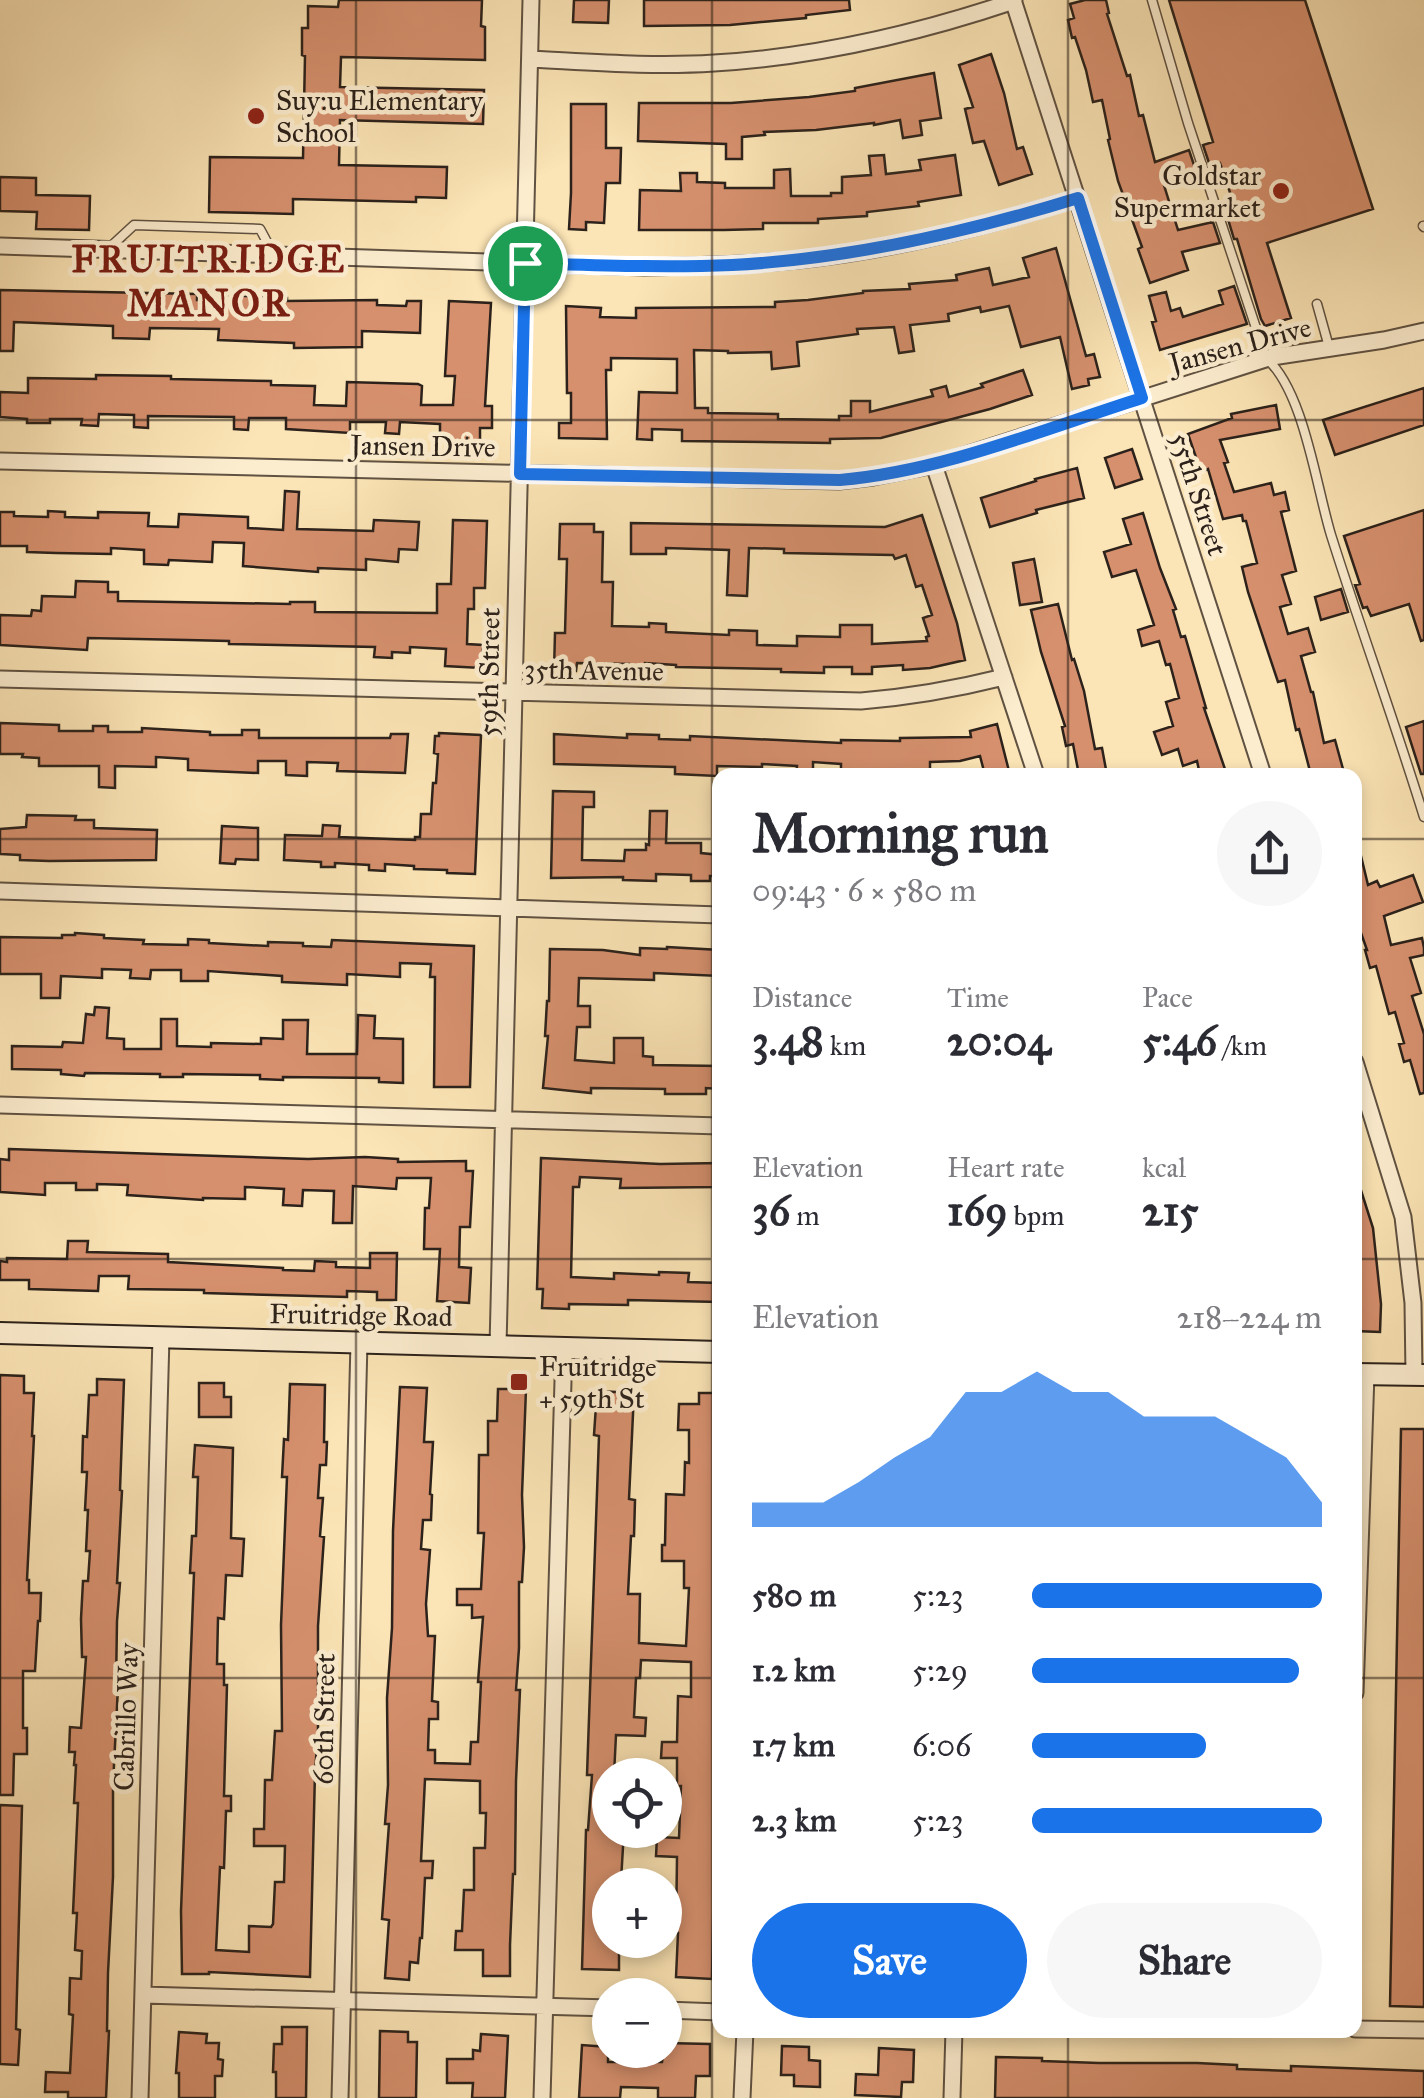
<!DOCTYPE html>
<html lang="en">
<head>
<meta charset="utf-8">
<style>
  body { margin:0; font-family:"IM FELL Great Primer",serif; background:#f7f7f7; color:#2b2b33; height:100vh; display:flex; flex-direction:column; font-size:38px; white-space:nowrap }
  * { box-sizing:border-box; margin:0 }
  p { font-size:32px; color:#7c7c81 }
  .icon { flex:none; width:55px; height:55px; fill:none; stroke:currentColor; stroke-width:2; stroke-linecap:round; stroke-linejoin:round }
  .map { position:relative; flex:1; overflow:hidden }
  .drawer { position:absolute; left:712px; top:768px; width:650px; height:1270px; display:flex; flex-direction:column; background:#fff; border-radius:20px; box-shadow:0 5px 15px #0003 }
  .drawer>* { flex:none }
  .buttons { position:absolute; left:592px; top:1758px; display:grid; gap:20px }
  .buttons a { display:grid; place-items:center; width:90px; height:90px; border-radius:50%; background:#fff; box-shadow:0 5px 15px #0003; font-size:50px }
  .pin { position:absolute; display:grid; place-items:center; width:85px; height:85px; color:#fff; margin:-42px; border:5px solid #fff; border-radius:50%; box-shadow:0 2px 10px #0007 }
  .round { display:grid; place-items:center; flex:none; width:105px; height:105px; border-radius:52px; background:#f7f7f7 }
  .headline { display:flex; align-items:center; justify-content:space-between; height:170px; padding:0 40px }
  h1 { font-size:55px; font-weight:800; line-height:75px }
  .metrics { display:grid; grid-template-columns:repeat(3,1fr); gap:15px; height:170px; padding:10px 40px }
  .metrics div { display:grid; align-content:center }
  .metrics b { font-size:42px; font-weight:800 }
  .metrics small { font-size:28px; font-weight:400 }
  .metrics p { font-size:28px }
  .chart { height:280px; padding:20px 40px }
  .chart p { display:flex; justify-content:space-between }
  .chart svg { width:100%; height:180px; margin-top:10px; fill:#1a73e8; opacity:.7 }
  .action { display:flex; gap:20px; margin-top:auto; padding:20px 40px }
  .action a { flex:1; height:115px; border-radius:60px; background:#1a73e8; color:#fff; font-size:40px; font-weight:800; line-height:115px; text-align:center }
  .action a+a { background:#f7f7f7; color:#2b2b33 }
  ul { padding:0 40px; list-style:none; font-size:32px }
  li { display:grid; grid-template-columns:160px 120px 1fr; align-items:center; height:75px }
  li i { height:25px; border-radius:12px; background:#1a73e8 }
  .map>svg:first-child { display:block }
</style>
</head>
<body>
<div class="map">
<svg width="1424" height="2098" viewBox="0 0 1424 2098">
  <rect width="100%" height="100%" fill="#fbe4b5"/>
  <filter id="stains"><feTurbulence type="fractalNoise" baseFrequency=".002" numOctaves="4"/><feColorMatrix values="0 0 0 0 .2 0 0 0 0 .09 0 0 0 0 .02 0 0 0 .5 -.17"/></filter>
  <radialGradient id="worn" r=".72"><stop offset=".6" stop-color="#630" stop-opacity="0"/><stop offset="1" stop-color="#630" stop-opacity=".3"/></radialGradient>
  <!-- building -->
  <path fill="#d6906e" stroke="#2c221b" stroke-width="2.5" d="M339,0H482L481,26L485,27V60L341,57L340,87L484,90L483,124L340,120L339,165L447,167L446,198L416,197V202L293,199V214L209,212L210,157L303,158L305,56L302,55V28H308V6L338,7Z
    M574,0H609L608,23L573,22Z
    M644,0H849L850,10L806,15V18L730,25L644,26Z
    M1085,0H1106L1109,13L1107,14L1127,76L1130,75L1139,116L1143,115L1155,162L1189,150L1196,171L1163,182L1178,230L1213,222L1220,243L1182,252L1188,270L1150,283L1138,249L1142,247L1118,181L1108,140L1110,139L1102,100L1093,102L1086,70L1075,37L1072,38L1068,20L1074,18L1070,4Z
    M1169,0H1305L1373,209L1267,243L1291,318L1265,326L1261,319L1237,239H1234L1228,219L1238,216L1220,163L1210,166L1203,145L1213,142Z
    M991,54L1004,93L1017,149L1023,147L1032,174L999,185L984,141L973,143L965,109L973,107L959,65Z
    M934,73L941,118L920,121L922,135L903,138L900,120L874,125V123L816,130L764,132L765,135L742,137V159H726V144L638,141L639,103H731L809,97L855,91V88Z
    M571,104H606V148H621L620,183H606L604,223L586,222V230L569,229L571,193Z
    M884,155L886,174L921,170L919,160L955,155L961,195L918,202L919,206L867,212V216L818,219V223H763V229L724,230H639L640,190L681,191L680,173H697V182L725,183V188H774V170L790,169L791,196H831V193H842V177L871,175L869,156Z
    M0,177L36,178V195L90,196L89,230L36,229L37,212L0,211Z
    M1056,248L1086,356L1094,354L1100,377L1088,379L1089,385L1072,389L1060,337L1021,347L1009,306L981,312L980,307L948,314L949,321L910,325L914,351L899,353L894,327L857,329L858,334L797,342L799,366L772,369L771,352L728,353V351L694,350L695,408H708V413L778,414V419L839,420V416H851V401H870V412L933,396L931,390L946,386L949,397L983,387L981,384L1023,370L1032,395L990,409L881,438L830,439V443L682,441V430L652,429V440L637,439L639,392L677,393V359L611,358V370H606L607,439L559,438V423H571V393H567L566,306L601,308L600,317L636,318V308L775,307V302L808,300L863,293V291L910,289L909,284L957,280L956,275L989,268L993,285L1029,277L1023,258Z
    M1234,286L1247,324L1160,350L1152,322L1156,321L1149,296L1166,292L1171,311L1180,308L1183,317L1223,304L1219,291Z
    M0,290L197,294V300L224,301V295L287,298V301L377,300V305L406,306L407,301H421L420,333L362,331V347L294,348V343L218,340L219,329L150,328L149,339L113,338V326L14,322L13,351H0Z
    M449,301L491,303L485,406H492V428H480V441L440,440V424L400,422L399,434L385,433L386,422H350V433L286,429V418H249L248,430L234,429V417L148,416V428L134,427V415L99,414L98,426L81,425L82,419H50V423H27V419L0,417V392L28,393V378L96,379V375L171,376V379L271,381V385L315,386L314,405L346,406L347,382L418,384L422,386L421,405H453L455,376H445Z
    M1424,388V425L1335,455L1323,420Z
    M1276,405L1280,429L1220,440L1228,462L1224,463L1234,492L1271,483L1274,495L1285,492L1289,510L1281,512L1296,571L1282,575L1291,604L1280,607L1288,634L1308,628L1315,652L1301,656L1311,692H1313L1324,743L1335,740L1343,769L1319,775H1311L1299,729L1296,730L1285,680L1278,682L1248,592L1242,567L1257,563L1246,521H1243L1242,515L1223,519L1208,469L1201,472L1188,434L1232,418L1231,414Z
    M1132,449L1142,479L1115,488L1105,458Z
    M1077,468L1084,498L1036,510L1037,513L990,527L981,498L1036,481L1035,479Z
    M285,491L299,492L297,529L373,531L374,520L419,522L417,550L399,549L398,562L366,559V570L318,568V572L243,566L244,543L213,542L212,562L169,560L168,565L144,564V550L111,548V554L56,553L27,552V546H0V512H14V516L48,517V511L65,512V517L98,518V512L149,513L148,526L178,527L179,514L248,517V528L283,530Z
    M1424,510V640L1421,641L1409,604L1371,616L1367,607L1363,608L1355,585L1360,584L1344,536Z
    M1143,513L1160,568L1176,609L1173,610L1181,637L1185,636L1206,708H1204L1227,775H1200L1197,761L1183,766L1178,749L1162,755L1154,732L1173,726L1166,702L1179,698L1170,664L1166,665L1159,641L1142,646L1138,630L1154,625L1136,570L1112,577L1104,552L1131,544L1123,519Z
    M922,515L957,623L965,660L930,668L903,670V665L872,667V674H852V667H824V673L781,672V669L676,667V665L645,663L644,669L629,668V664L577,663L576,671H554L555,633H565L567,559H559L560,524H594V532H603L602,582H613L612,626L649,627V623L666,624V632L729,635V630L757,631V645L797,646V636L840,637V625H872V644L927,641L926,637L929,636L923,618L932,615L922,585L916,587L906,555L895,559L893,555L784,553V549L749,548L747,596L727,595L729,550L666,548V554H631V523L885,527Z
    M453,520L487,521L485,588H474V609H468L467,644L483,645L481,668L445,666L446,649L410,647V653L392,652V658L374,657L375,647L229,644V641L187,640L88,638L87,650L0,645V615L31,616L32,610L41,611L42,596L75,597L76,581L108,582V592H118V601L290,604V602H315V612L437,613V584H451Z
    M1034,559L1042,602L1020,605L1013,563Z
    M1341,589L1348,612L1321,620L1315,597Z
    M1058,604L1072,660L1074,659L1084,691L1095,749L1102,748L1107,775H1079L1073,744L1066,746L1062,727L1065,726L1041,652L1031,610Z
    M1424,721V774H1421L1406,727Z
    M0,723L59,725V731H93V726H108V732H142V728L210,732V735H242V730H259V738H390L391,734H408L405,773L337,771L338,763L307,762V776L286,775V761H258V773L188,770V759L156,757V767L115,766V788L99,787V766H39V758L22,757L23,754H0Z
    M997,724L1010,775H985L980,756L960,761L930,762V775H841V764L813,762V775H796L797,766L762,764V767L717,766V776L675,774V767L554,764V734L627,738V734L659,735V739L690,740V736L841,743V740L900,741V738L971,737L970,731Z
    M439,733L481,735L475,874L447,873V870L414,869V866L385,864V871L369,870V865L335,863V867H321V862L284,860L285,835L322,836L323,825L340,826L339,837L415,840V837H420L421,814H431L433,783H436L438,754L434,753L435,736H439Z
    M553,791L594,792V807H583L582,860L624,861L625,850H646V844L649,845L650,811H667L666,843H701V853L720,855V876H710V881H691V875L656,874V881L623,880V877L551,878Z
    M27,815L76,816L75,820H94V828L157,830L156,860L49,861L20,860V855L0,854V829L26,827Z
    M222,826L258,828V860L236,859L235,864L220,863Z
    M1360,852L1368,885L1377,881L1380,887L1413,875L1423,902L1384,916L1391,945L1422,938L1424,948V955L1410,958L1421,993L1412,996L1424,1034V1093L1420,1094L1410,1060L1404,1062L1399,1044L1404,1043L1395,1012L1389,1014L1376,966L1370,968L1365,950H1367L1355,916V853Z
    M75,933L104,935V938L144,940L143,944L188,945V939L209,940V943L268,946V942L303,943V946L331,947L332,940L474,946L470,1087H434L435,977H430L431,964L400,963V977L347,974V985L282,982V976L208,971V981H181V970H151L150,979L130,978L131,970L102,969V978L61,976L60,998H41V974H0V937L62,938V935H75Z
    M667,947L720,950V976L654,973V980L579,978L578,1006H590V1027H577L575,1060L614,1063V1038H643V1056L653,1057V1065L720,1066V1089L706,1088V1094H665V1089L591,1088V1093L543,1088L548,1036H545L547,1001H549L550,949L603,950L640,955V948L667,949Z
    M95,1007L109,1008L107,1038L124,1039V1049H161V1019H177V1046L211,1047V1043L261,1044V1038L283,1039V1020H308L307,1054H357L358,1015L375,1016L374,1038L403,1039V1083L379,1082V1078L283,1077V1080L260,1079V1075L183,1074V1077H160V1074L85,1073L84,1076L61,1074V1070L12,1069V1046L62,1047L63,1042L83,1043L86,1014L94,1015Z
    M9,1149L308,1159L365,1157L398,1159V1162L466,1161V1171H473L470,1227H460L459,1267L471,1268L469,1303L437,1301L440,1249H424L425,1208H429L431,1178H397L396,1189L353,1186L352,1223H333L334,1191L303,1190L302,1206L283,1205L284,1189L245,1187V1199L203,1198V1200L127,1195L128,1185L97,1184V1190H76V1183H45V1195L0,1192V1159L9,1160Z
    M541,1158L660,1164L720,1163V1187L620,1188L621,1179L580,1177L579,1187H573L571,1277L614,1279V1273L659,1275V1272L689,1273L688,1282L720,1283V1302L628,1300V1305L569,1304V1309L542,1308L543,1289H537Z
    M1355,1181H1358L1373,1228L1381,1304L1380,1332L1355,1331Z
    M68,1241H88L87,1252L168,1254V1262L283,1268V1270L314,1271L315,1261L336,1262V1267L370,1268V1253H397L396,1300H377V1292L347,1291V1297L204,1293V1290L128,1289L129,1276H99L98,1291L29,1289V1280H0V1261L7,1262V1258L67,1259Z
    M0,1375L24,1376V1393H34L32,1436H34L27,1580H29V1593H41L40,1621H38L35,1671H23V1728H27V1754H14L13,1795H0Z
    M97,1379L124,1380L120,1490L122,1491L117,1583H120L117,1621L116,1686L118,1687L113,1784V1877L108,1973L107,2031H109L106,2098H68V2092H45L46,2072L70,2073L73,2015L69,2014L70,1978L81,1979L82,1951L75,1950L77,1913H73L78,1803H74L76,1765H74L75,1752H69L70,1727L81,1728L86,1657H82L81,1619L83,1581H88L90,1551H86L88,1510H85L87,1472H82L83,1436L87,1437L89,1395H97Z
    M199,1383H224V1397H231V1417H199Z
    M290,1384L325,1385L324,1442H327L326,1465H320L318,1498H323L320,1536L324,1537L318,1626V1733L315,1772L310,1977L209,1972V1974H182L181,1911L194,1573H190L192,1536H196L198,1477H193L195,1445L233,1448L231,1538L244,1539L242,1576L226,1575L224,1619L218,1618L217,1664H224V1685H227L224,1796H231V1811H226L224,1868L220,1867L216,1950L249,1952V1926L271,1927L273,1924L275,1882H284L285,1846H254V1829H264L265,1780H272L275,1731H282L281,1625L287,1477H282L284,1439L288,1440Z
    M400,1387L427,1388L424,1442H433L430,1494L432,1495L431,1520H423L421,1549L430,1550L426,1604L428,1636H435L432,1701L438,1702V1719H429L428,1750H435V1763L470,1764L471,1742H478L481,1682H478L483,1617L472,1618V1605H457V1589H481L484,1533H478L479,1455H488V1421H497L498,1389H526L522,1495L524,1547L522,1582H519V1648L516,1690H520L516,1781L515,1874H513L510,1945V1976H483V1950H455L456,1931H462L464,1890H474V1848H485L486,1813H480V1781L425,1779L421,1861H433L432,1878H425L422,1938H420L418,1963L410,1962L409,1980L385,1978L389,1920L382,1919L389,1824H385L388,1785L387,1698L392,1628L393,1531Z
    M597,1391L634,1393L629,1499L635,1500L634,1536H631L628,1594H640L639,1643L686,1646L689,1588H684V1561H662V1545H665L666,1494L684,1495L685,1462L689,1463V1430H678L679,1404H699V1393H720V1605L717,1652L720,1712H717L712,1979L676,1977L678,1933H676L677,1857L656,1856L657,1837L679,1838L681,1786H677V1758H661L662,1742H677L678,1696L691,1697V1662L641,1660L640,1678H636L634,1717L646,1718L645,1736L616,1735L614,1775H610V1830H624L621,1881H610V1941H619V1970L582,1969L586,1830H588L592,1775H587L599,1436L594,1435Z
    M1401,1429H1424V2007L1390,2006Z
    M0,1805L22,1806L16,2029L20,2030L18,2065L0,2064Z
    M282,2027H307L306,2098H276V2072H273L274,2044H282Z
    M380,2031L408,2032V2042H417L416,2098H379Z
    M179,2032L207,2034L206,2043H219L218,2059L223,2060L222,2076H215V2098H179V2073H176Z
    M481,2034L508,2036L505,2098H472L473,2083H447V2059H473V2050L480,2051Z
    M665,2043L710,2044V2076H696L695,2098H658V2088L621,2087L620,2098H579L582,2045L608,2047V2062H662Z
    M782,2046L809,2047V2060L820,2061V2087L794,2086V2075H781Z
    M879,2048L914,2050L913,2082H902L901,2097L855,2095L856,2074L878,2075Z
    M996,2057L1042,2058V2061L1099,2063H1197L1237,2065V2069L1291,2071V2066L1424,2071V2098H995Z"/>
  <g fill="none" stroke-linecap="round" stroke-linejoin="round">
    <defs>
      <path id="service" d="M1152,0L1188,123L1266,358C1304,391 1316,486 1331,535C1361,630 1395,723 1424,817
        M1423,226L1424,227
        M108,249L134,225L260,229L274,255
        M1317,304L1329,347"/>
      <path id="minor" d="M1013,0L1263,775
        M530,59C591,62 653,67 714,63C818,57 916,34 1014,1
        M0,246L644,267C696,266 747,265 798,260C894,250 986,226 1078,198
        M0,461L839,481L873,477L934,465L1272,357L1384,340L1424,331
        M934,465L1036,775
        M0,679L861,701C910,697 956,689 1004,677
        M0,891L720,915
        M1355,1062L1403,1217L1413,1303L1414,1375
        M0,1105L720,1126
        M498,1346L531,0
        M1355,1693L1366,1374
        M143,1995L610,2008
        M665,2010L720,2012
        M1355,2029L1424,2030
        M140,2098L161,1337
        M340,2098L359,1342
        M542,2098L564,1347
        M742,2098L745,2030
        M952,2098L954,2030"/>
      <path id="secondary" d="M0,1333L720,1352
        M1355,1374L1424,1375"/>
    </defs>
    <!-- service casing -->
    <use href="#service" stroke="#605242" stroke-width="11"/>
    <!-- minor casing -->
    <use href="#minor" stroke="#605242" stroke-width="19"/>
    <!-- secondary casing -->
    <use href="#secondary" stroke="#2c221b" stroke-width="24"/>
    <!-- service -->
    <use href="#service" stroke="#fcedcf" stroke-width="8"/>
    <!-- minor -->
    <use href="#minor" stroke="#fcedcf" stroke-width="15"/>
    <!-- secondary -->
    <use href="#secondary" stroke="#fcedcf" stroke-width="20"/>
  </g>
  <g fill="none" stroke-linecap="round" stroke-linejoin="round">
    <defs>
      <path id="route" d="M1078,198L1142,398C1044,429 943,471 840,480L520,474L525,263C594,265 663,268 732,265C850,259 965,233 1078,198Z"/>
    </defs>
    <!-- route casing -->
    <use href="#route" stroke="#fff" stroke-width="20"/>
    <!-- route -->
    <use href="#route" stroke="#1a73e8" stroke-width="12"/>
  </g>
  <!-- grid -->
  <path fill="none" stroke="#2c221b" stroke-width="2.5" stroke-opacity="0.55" d="M356,0V2098M712,0V2098M1068,0V775M0,420H1424M0,839H720M1355,839H1424M0,1259H720M1355,1259H1424M0,1678H720M1355,1678H1424M1068,2030V2098"/>
  <!-- markers -->
  <g fill="#8f2418" stroke="#fcedcf" stroke-width="4">
    <circle cx="256" cy="116" r="10"/>
    <circle cx="1281" cy="191" r="10"/>
    <rect x="509" y="1372" width="20" height="20" rx="5"/>
  </g>
  <g text-anchor="middle" dominant-baseline="central" stroke-width="9" stroke-linejoin="round" paint-order="stroke">
    <!-- poi labels -->
    <g font-size="28" fill="#2c221b" stroke="#fcedcf" text-anchor="start">
      <text x="276" y="100">Suy:u Elementary<tspan x="276" dy="32">School</tspan></text>
      <text x="1261" y="175" text-anchor="end">Goldstar<tspan x="1261" dy="32">Supermarket</tspan></text>
      <text x="539" y="1366">Fruitridge<tspan x="539" dy="32">+ 59th St</tspan></text>
    </g>
    <!-- street labels -->
    <g font-size="28" fill="#2c221b" stroke="#fcedcf">
      <text transform="translate(1240 345) rotate(-15)">Jansen Drive</text>
      <text transform="translate(423 446) rotate(1)">Jansen Drive</text>
      <text transform="translate(1199 494) rotate(72)">55th Street</text>
      <text transform="translate(594 670) rotate(1)">35th Avenue</text>
      <text transform="translate(489 672) rotate(-89)">59th Street</text>
      <text transform="translate(361 1315) rotate(1)">Fruitridge Road</text>
      <text transform="translate(126 1717) rotate(-88)">Cabrillo Way</text>
      <text transform="translate(324 1719) rotate(-89)">60th Street</text>
    </g>
    <!-- district labels -->
    <g font-size="38" font-weight="bold" letter-spacing="2.5" fill="#7a1f14" stroke="#fcedcf">
      <text x="209" y="259">FRUITRIDGE<tspan x="209" dy="44">MANOR</tspan></text>
    </g>
  </g>
  <rect width="100%" height="100%" filter="url(#stains)"/>
  <rect width="100%" height="100%" fill="url(#worn)"/>
</svg>
<div class="buttons">
<a><svg class="icon" aria-label="locate" viewBox="0 0 24 24"><circle cx="12" cy="12" r="6"/><path d="M12 2v4M12 18v4M2 12h4M18 12h4"/></svg></a>
<a>+</a>
<a>−</a>
</div>
<div class="pin" style="left:525px;top:263px;background:#1e9e55"><svg class="icon" aria-label="arrive" viewBox="0 0 24 24"><path d="M6 21V4h12l-3 4 3 4H6"/></svg></div>
<section class="drawer">
<div class="headline"><div><h1>Morning run</h1><p>09:43 · 6 × 580 m</p></div><a class="round"><svg class="icon" aria-label="share" viewBox="0 0 24 24"><path d="M12 15V3M7 8l5-5 5 5M5 13v7h14v-7"/></svg></a></div>
<div class="metrics">
<div><p>Distance</p><b>3.48<small> km</small></b></div>
<div><p>Time</p><b>20:04</b></div>
<div><p>Pace</p><b>5:46<small> /km</small></b></div>
</div>
<div class="metrics">
<div><p>Elevation</p><b>36<small> m</small></b></div>
<div><p>Heart rate</p><b>169<small> bpm</small></b></div>
<div><p>kcal</p><b>215</b></div>
</div>
<div class="chart"><p><span>Elevation</span>218–224 m</p>
<svg viewBox="0 0 160 44" preserveAspectRatio="none"><path d="M0 44V38L10 38L20 38L30 33L40 27L50 22L60 11L70 11L80 6L90 11L100 11L110 17L120 17L130 17L140 22L150 27L160 38V44z"/></svg>
</div>
<ul>
<li><b>580 m</b>5:23<i style="width:100%"></i></li>
<li><b>1.2 km</b>5:29<i style="width:92%"></i></li>
<li><b>1.7 km</b>6:06<i style="width:60%"></i></li>
<li><b>2.3 km</b>5:23<i style="width:100%"></i></li>
</ul>
<div class="action"><a>Save</a><a>Share</a></div>
</section>
</div>
</body>
</html>
